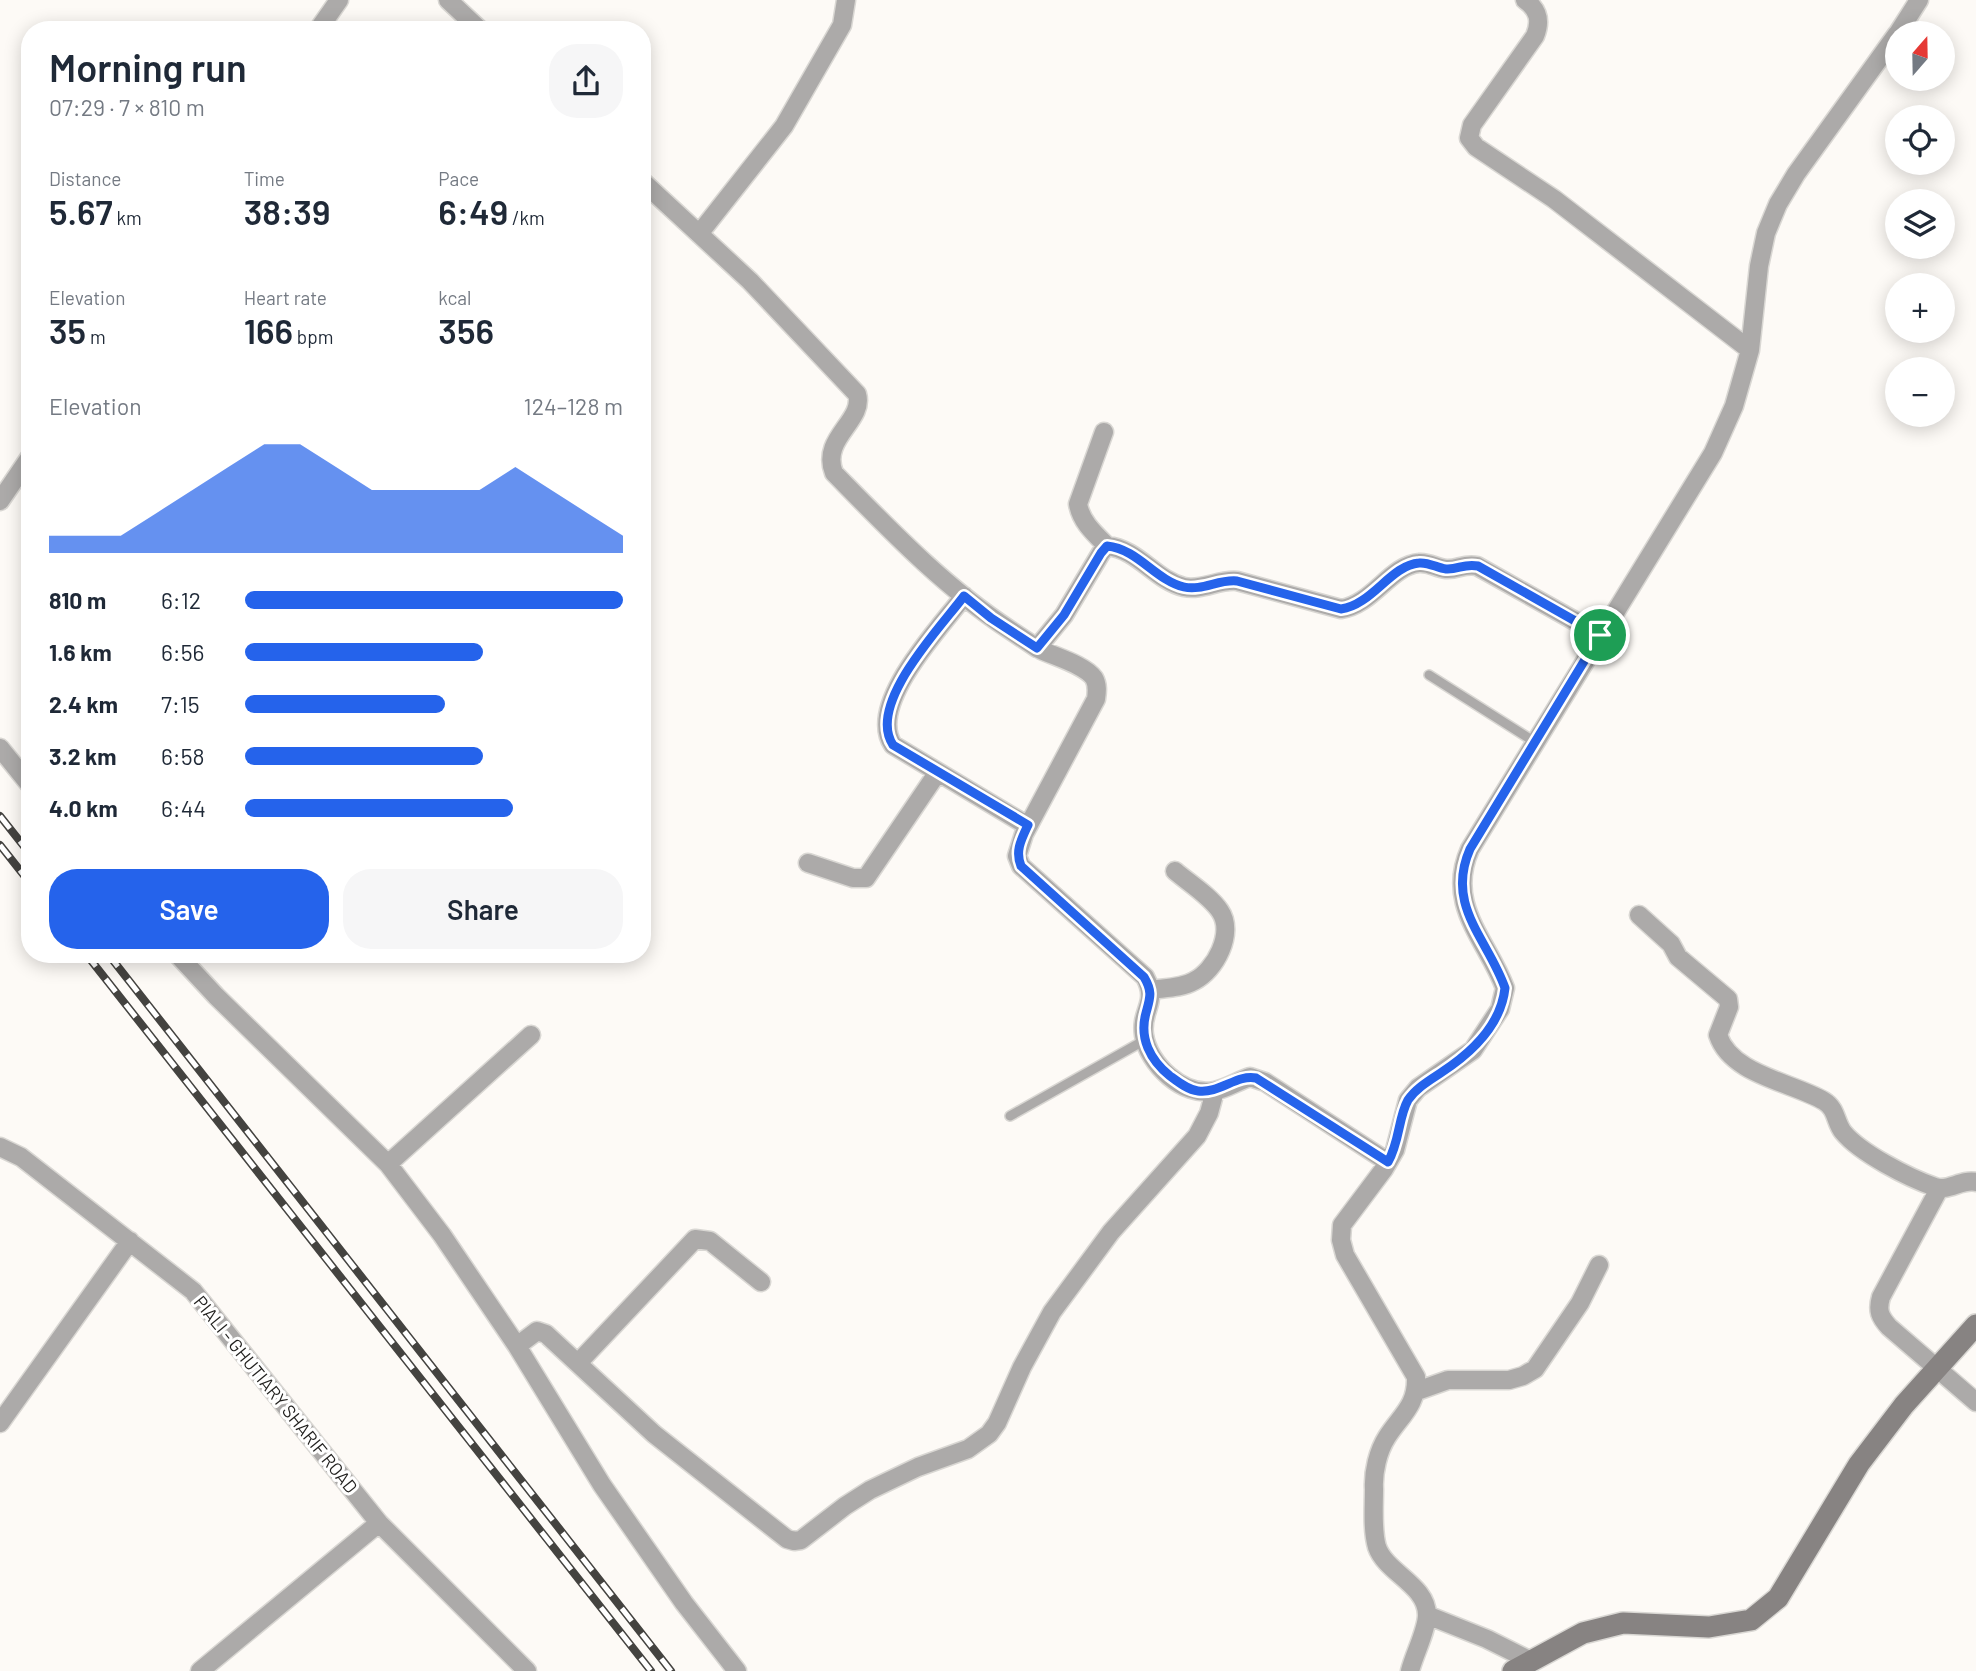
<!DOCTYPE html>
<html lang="en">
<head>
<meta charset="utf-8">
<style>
  body { margin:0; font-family:Barlow,sans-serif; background:#f6f6f7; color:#1f2937; height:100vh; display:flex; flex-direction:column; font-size:26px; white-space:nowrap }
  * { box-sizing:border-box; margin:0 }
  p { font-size:23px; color:#747a83 }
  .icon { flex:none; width:38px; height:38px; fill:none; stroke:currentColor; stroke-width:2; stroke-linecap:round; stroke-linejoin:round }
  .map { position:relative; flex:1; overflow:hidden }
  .sheet { position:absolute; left:21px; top:21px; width:630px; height:942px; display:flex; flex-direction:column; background:#fff; border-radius:28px; box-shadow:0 4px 18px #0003 }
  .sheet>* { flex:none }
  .needle { width:46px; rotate:20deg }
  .tools { position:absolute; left:1885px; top:21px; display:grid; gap:14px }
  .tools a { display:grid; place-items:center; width:70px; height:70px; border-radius:50%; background:#fff; box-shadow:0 4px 18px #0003; font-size:35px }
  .pin { position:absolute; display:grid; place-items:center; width:60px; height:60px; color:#fff; margin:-30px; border:4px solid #fff; border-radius:50%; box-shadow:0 2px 7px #0007 }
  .round { display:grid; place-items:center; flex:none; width:74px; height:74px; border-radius:28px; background:#f6f6f7 }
  .head { display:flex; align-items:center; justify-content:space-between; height:119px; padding:0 28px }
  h1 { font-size:38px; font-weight:600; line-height:52px }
  .stats { display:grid; grid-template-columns:repeat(3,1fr); gap:10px; height:119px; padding:7px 28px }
  .stats div { display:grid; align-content:center }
  .stats b { font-size:35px; font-weight:600 }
  .stats small { font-size:19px; font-weight:400 }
  .stats p { font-size:19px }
  .chart { height:196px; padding:14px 28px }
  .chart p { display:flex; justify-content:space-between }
  .chart svg { width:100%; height:126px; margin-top:7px; fill:#2563eb; opacity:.7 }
  .button { display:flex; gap:14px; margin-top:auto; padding:14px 28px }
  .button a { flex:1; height:80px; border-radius:28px; background:#2563eb; color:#fff; font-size:28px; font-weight:600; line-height:80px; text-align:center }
  .button a+a { background:#f6f6f7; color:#1f2937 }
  ul { padding:0 28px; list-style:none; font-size:23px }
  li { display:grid; grid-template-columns:112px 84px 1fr; align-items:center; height:52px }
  li i { height:18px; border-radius:9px; background:#2563eb }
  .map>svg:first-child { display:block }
</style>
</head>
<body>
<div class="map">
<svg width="1976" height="1671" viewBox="0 0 1976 1671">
  <rect width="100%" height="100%" fill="#fdfaf6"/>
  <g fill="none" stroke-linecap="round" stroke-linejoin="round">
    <defs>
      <path id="service" d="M1429,675L1535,742
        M1010,1116L1145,1040"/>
      <path id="minor" d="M448,0L480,30
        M1525,0C1539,10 1541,21 1535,36L1472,125L1469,138L1476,147L1554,199L1750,350
        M318,30L339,0
        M1898,33L1919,0
        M642,181L750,281L857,394C865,421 820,438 834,473C889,529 944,587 1010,630C1019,636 1028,642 1037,648C1052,656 1084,664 1094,678C1098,685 1097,692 1096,699L1024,834L1017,856L1021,866L1145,977C1159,1003 1140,1010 1144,1035C1148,1064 1183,1097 1214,1091C1226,1089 1238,1081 1250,1077L1265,1082L1388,1162
        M699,234L784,126L842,25L846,0
        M1104,432L1078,504C1081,522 1095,534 1107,546
        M0,501L30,457
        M964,596C941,627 866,704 893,745L1028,826
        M1037,648L1064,615L1101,553L1107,546C1138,549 1155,580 1184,587C1202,591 1219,579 1237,581L1341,609C1372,605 1391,565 1419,563C1429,562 1436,568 1446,569C1458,570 1464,563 1477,566L1600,635
        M0,748L30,785
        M808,863L853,878H866L938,772
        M1639,915L1671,944L1678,957L1728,999L1729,1007L1718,1035C1731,1075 1792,1082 1824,1101C1837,1109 1835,1122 1843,1132C1860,1153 1909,1178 1935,1187C1948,1192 1961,1179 1976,1182
        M177,954L216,996L388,1164L442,1235L517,1346L602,1485L684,1603L737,1671
        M1151,990C1165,988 1182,988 1194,981C1215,971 1235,933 1220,911C1210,896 1189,883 1175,871
        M0,1147L21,1157L193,1291L379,1523L527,1671
        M388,1164L531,1035
        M1939,1189L1881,1297C1877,1311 1880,1317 1889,1327L1976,1402
        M517,1346L537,1331L546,1334L654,1434L787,1539L794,1541L801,1540L845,1506L870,1490L918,1467L968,1449L989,1434L997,1423L1022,1367L1052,1312L1111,1232L1197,1136L1209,1113L1215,1091
        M578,1363L695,1239L710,1241L761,1282
        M1417,1391L1448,1380H1509L1523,1376L1535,1369L1580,1303L1599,1265
        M0,1423L130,1241
        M1427,1615L1487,1639L1531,1661
        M200,1671L379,1523
        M1410,1671C1414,1655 1427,1630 1427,1615C1427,1585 1386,1573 1377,1547C1372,1530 1374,1507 1374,1489C1373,1472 1378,1451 1387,1437C1401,1415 1417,1406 1416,1377L1345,1255L1341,1240L1342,1225L1384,1169L1395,1150L1408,1100L1418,1088L1473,1050L1500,1009L1505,988C1487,940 1445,905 1470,849L1713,453L1734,406L1750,350L1759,266L1766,233L1778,204L1796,174L1897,34"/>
      <path id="secondary" d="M1513,1671L1583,1633L1623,1623L1709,1627L1751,1620L1778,1598L1859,1464L1904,1405L1976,1325"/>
    </defs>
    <!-- service casing -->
    <use href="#service" stroke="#d9d7d3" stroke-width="12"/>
    <!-- minor casing -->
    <use href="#minor" stroke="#d9d7d3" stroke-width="21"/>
    <!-- secondary casing -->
    <use href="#secondary" stroke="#d9d7d3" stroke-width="24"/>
    <!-- service -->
    <use href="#service" stroke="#acaaa9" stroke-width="9"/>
    <!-- minor -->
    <use href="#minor" stroke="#acaaa9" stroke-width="18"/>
    <!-- secondary -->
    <use href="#secondary" stroke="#878382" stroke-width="21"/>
    <defs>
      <path id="rail" d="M0,816L30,854
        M0,845L30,883
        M86,954L651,1671
        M108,954L671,1671"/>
    </defs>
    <!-- rail casing -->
    <use href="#rail" stroke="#444340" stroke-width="8"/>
    <!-- rail -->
    <use href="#rail" stroke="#fff" stroke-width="5" stroke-dasharray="16" stroke-linecap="butt"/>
  </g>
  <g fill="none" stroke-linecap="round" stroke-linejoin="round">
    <defs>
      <path id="route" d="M1107,546C1138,549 1155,580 1184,587C1202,591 1219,579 1237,581L1341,609C1372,605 1391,565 1419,563C1429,562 1437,568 1446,569C1458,570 1464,563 1478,566L1600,635L1470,849C1445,906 1488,939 1505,988C1501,1025 1471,1053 1442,1072C1430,1080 1416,1088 1408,1100C1398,1118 1400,1141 1388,1162L1256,1078C1237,1074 1219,1094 1198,1091C1188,1090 1178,1082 1170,1076C1150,1060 1139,1038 1146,1013C1150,998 1153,992 1144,977L1021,866C1015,851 1021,840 1028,825L893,745C866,704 941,627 964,596L991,618L1037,648L1064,615L1101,553Z"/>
    </defs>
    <!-- route casing -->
    <use href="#route" stroke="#fff" stroke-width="14"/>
    <!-- route -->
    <use href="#route" stroke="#2563eb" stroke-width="9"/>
  </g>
  <g text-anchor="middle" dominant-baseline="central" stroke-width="6" stroke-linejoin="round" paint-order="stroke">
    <!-- street labels -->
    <g font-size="18" fill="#1f1e1c" stroke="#fff">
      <text transform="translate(276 1394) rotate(51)">PIALI - GHUTIARY SHARIF ROAD</text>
    </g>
  </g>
</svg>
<div class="tools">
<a><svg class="needle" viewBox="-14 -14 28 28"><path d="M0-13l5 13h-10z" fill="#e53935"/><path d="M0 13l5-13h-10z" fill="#747a83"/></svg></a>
<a><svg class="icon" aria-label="locate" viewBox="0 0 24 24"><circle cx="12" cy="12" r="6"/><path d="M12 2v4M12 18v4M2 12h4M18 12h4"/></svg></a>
<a><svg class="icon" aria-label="layers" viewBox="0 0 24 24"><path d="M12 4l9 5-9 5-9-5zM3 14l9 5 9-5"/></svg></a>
<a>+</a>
<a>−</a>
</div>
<div class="pin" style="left:1600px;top:635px;background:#1e9e55"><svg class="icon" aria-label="arrive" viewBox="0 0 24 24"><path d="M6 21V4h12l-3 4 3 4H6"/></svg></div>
<section class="sheet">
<div class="head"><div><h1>Morning run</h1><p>07:29 · 7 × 810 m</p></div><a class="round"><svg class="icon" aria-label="share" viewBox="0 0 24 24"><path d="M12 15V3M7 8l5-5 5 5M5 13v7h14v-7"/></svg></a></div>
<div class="stats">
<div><p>Distance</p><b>5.67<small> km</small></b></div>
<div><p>Time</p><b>38:39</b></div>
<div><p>Pace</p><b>6:49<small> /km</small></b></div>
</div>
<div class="stats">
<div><p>Elevation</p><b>35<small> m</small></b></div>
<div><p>Heart rate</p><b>166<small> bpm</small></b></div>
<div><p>kcal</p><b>356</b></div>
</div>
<div class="chart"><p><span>Elevation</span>124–128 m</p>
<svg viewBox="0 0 160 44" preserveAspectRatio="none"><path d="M0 44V38L10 38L20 38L30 30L40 22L50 14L60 6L70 6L80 14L90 22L100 22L110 22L120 22L130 14L140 22L150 30L160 38V44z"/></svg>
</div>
<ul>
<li><b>810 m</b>6:12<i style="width:100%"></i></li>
<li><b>1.6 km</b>6:56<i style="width:63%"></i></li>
<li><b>2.4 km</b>7:15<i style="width:53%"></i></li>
<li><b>3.2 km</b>6:58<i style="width:63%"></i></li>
<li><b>4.0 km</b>6:44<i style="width:71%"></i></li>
</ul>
<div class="button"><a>Save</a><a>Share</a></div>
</section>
</div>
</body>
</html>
